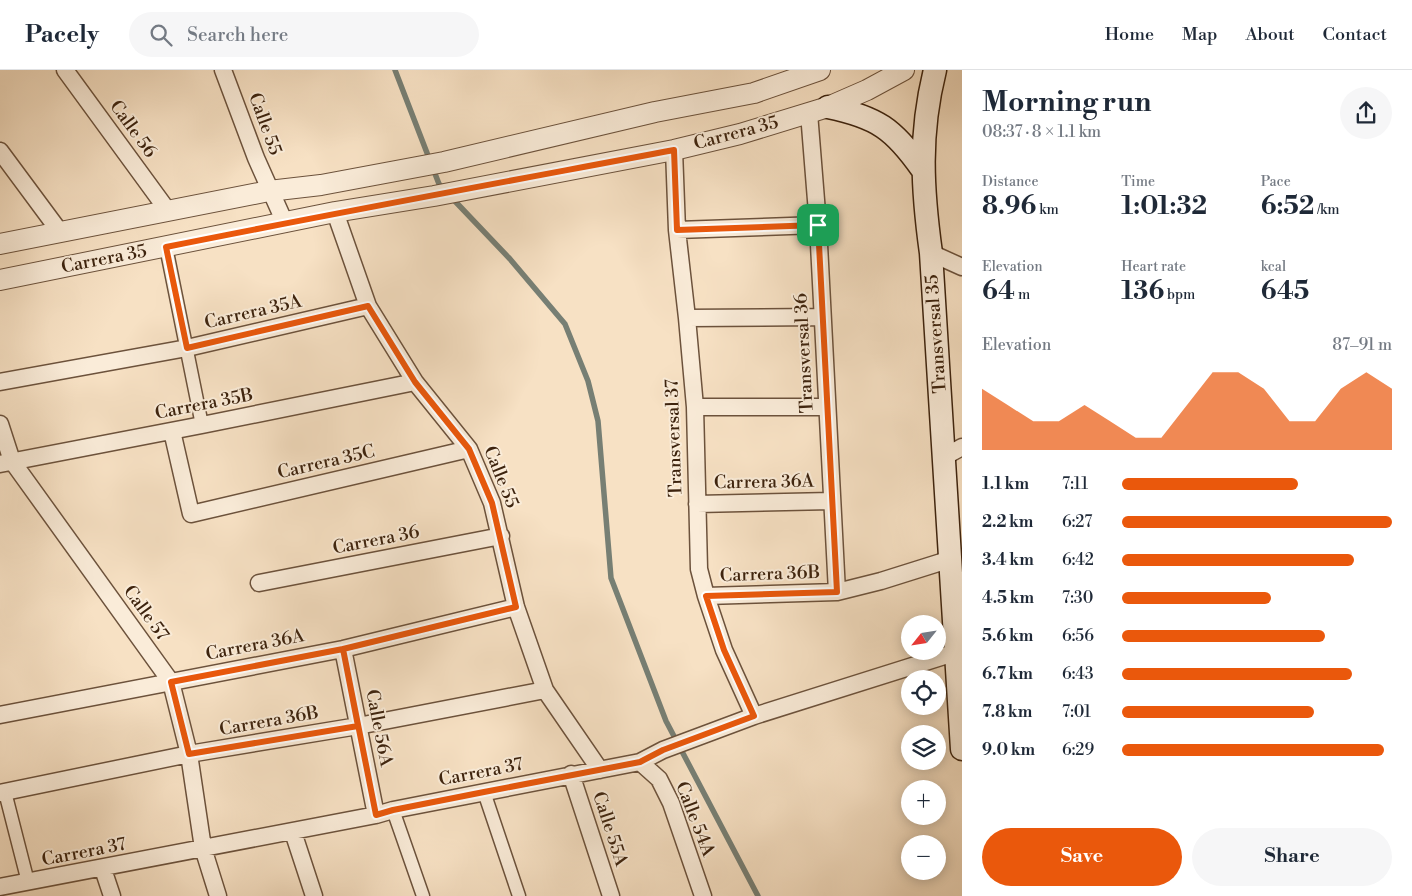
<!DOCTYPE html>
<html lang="en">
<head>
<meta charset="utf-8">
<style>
  body { margin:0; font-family:"Libre Bodoni",serif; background:#f6f6f7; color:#1f2937; height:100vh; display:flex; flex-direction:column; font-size:19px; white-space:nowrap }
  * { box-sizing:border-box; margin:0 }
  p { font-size:16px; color:#747a83 }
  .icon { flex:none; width:28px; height:28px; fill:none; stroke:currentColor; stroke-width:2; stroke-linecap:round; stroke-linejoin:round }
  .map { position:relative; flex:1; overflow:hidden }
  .drawer { display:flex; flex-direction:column; background:#fff; width:450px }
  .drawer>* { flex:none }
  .needle { width:32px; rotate:240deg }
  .fabs { position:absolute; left:901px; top:545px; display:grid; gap:10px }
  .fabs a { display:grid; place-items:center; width:45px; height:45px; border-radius:50%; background:#fff; box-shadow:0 2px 12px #0003; font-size:25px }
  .pin { position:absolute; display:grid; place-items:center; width:42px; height:42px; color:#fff; margin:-21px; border-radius:10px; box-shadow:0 2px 8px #0006 }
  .round { display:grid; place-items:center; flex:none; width:52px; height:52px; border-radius:26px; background:#f6f6f7 }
  .overview { display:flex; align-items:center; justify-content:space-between; height:85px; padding:0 20px }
  h1 { font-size:28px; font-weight:800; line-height:38px }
  .stats { display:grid; grid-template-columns:repeat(3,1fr); gap:8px; height:85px; padding:5px 20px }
  .stats div { display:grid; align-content:center }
  .stats b { font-size:25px; font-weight:800 }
  .stats small { font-size:14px; font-weight:400 }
  .stats p { font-size:14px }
  .chart { height:140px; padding:10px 20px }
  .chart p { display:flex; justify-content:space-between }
  .chart svg { width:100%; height:90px; margin-top:5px; fill:#ea580c; opacity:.7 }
  .primary-button { display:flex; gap:10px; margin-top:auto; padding:10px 20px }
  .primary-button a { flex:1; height:58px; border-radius:30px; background:#ea580c; color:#fff; font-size:20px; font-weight:800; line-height:58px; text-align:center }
  .primary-button a+a { background:#f6f6f7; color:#1f2937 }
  ul { padding:0 20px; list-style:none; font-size:16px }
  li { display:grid; grid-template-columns:80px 60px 1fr; align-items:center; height:38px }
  li i { height:12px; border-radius:6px; background:#ea580c }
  header { display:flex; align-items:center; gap:30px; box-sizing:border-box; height:70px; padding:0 25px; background:#fff; border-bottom:1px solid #e0e1e3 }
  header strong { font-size:24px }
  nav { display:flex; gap:28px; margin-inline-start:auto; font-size:18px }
  .search { width:350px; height:45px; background:#f6f6f7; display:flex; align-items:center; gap:12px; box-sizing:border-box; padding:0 18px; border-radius:28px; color:#747a83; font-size:19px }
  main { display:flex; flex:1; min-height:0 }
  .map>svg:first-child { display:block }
</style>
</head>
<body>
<header>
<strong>Pacely</strong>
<div class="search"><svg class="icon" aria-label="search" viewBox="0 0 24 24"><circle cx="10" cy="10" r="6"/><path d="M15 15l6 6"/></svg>Search here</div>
<nav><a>Home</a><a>Map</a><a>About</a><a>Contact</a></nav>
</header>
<main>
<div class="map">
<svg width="962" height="826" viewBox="0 0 962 826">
  <rect width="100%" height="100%" fill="#f7e1c4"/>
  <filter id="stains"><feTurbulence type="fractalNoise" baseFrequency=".004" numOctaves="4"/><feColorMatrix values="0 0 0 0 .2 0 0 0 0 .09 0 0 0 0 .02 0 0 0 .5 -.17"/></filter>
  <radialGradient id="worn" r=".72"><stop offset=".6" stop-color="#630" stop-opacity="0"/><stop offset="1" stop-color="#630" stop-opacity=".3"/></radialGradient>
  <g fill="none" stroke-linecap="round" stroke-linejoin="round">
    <!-- stream -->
    <path stroke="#777f74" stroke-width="5.5" d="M395,0L439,114L445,120
      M451,127L510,189L565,254L588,311L598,351L611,508L666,651L758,826"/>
    <defs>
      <path id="pedestrian" d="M166,177L202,355
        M5,722L28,812
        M484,722L519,826
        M393,740L423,826"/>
      <path id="minor" d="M65,0L168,141
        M223,0L256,88L285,153
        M809,43L818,155L837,522
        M674,80L677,160L687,248L695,337L699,499L706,526L724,580L754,646
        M0,81L60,162
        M335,142L368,236L415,312L469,379L492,433L516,537L545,620L600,700
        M677,160L818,155
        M931,183L962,197
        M687,248L822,247
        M0,312L187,278L368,236
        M695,337H827
        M0,354L12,391L171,612L189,684L203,778L218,826
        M172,361L191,444L469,379
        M944,387L962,377
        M0,394L202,355L415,312
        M697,434L831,431
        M259,513L501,466
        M706,526L837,522L881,511L951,489
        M343,579L376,745
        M0,645L343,579L516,537
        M640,692L659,709L671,733L703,826
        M571,704L611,826
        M0,723L189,684L358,656L545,620
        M293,762L314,826
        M103,799L112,826
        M0,817L376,745L393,740L640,692L663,680L754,646L957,582L962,587"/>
      <path id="tertiary" d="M0,174L269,121L321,115L444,92L655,42L754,23L820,0
        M0,210L335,142L434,126L674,80L740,64L828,37L867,20L904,0"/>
      <path id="secondary" d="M935,0C919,64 922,118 931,183L962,679
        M828,37C877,47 894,59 922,99"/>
    </defs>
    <!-- pedestrian casing -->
    <use href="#pedestrian" stroke="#6c523c" stroke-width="15"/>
    <!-- minor casing -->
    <use href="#minor" stroke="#6c523c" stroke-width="19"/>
    <!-- tertiary casing -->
    <use href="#tertiary" stroke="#6c523c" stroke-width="22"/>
    <!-- secondary casing -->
    <use href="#secondary" stroke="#3d230e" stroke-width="25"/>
    <!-- pedestrian -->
    <use href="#pedestrian" stroke="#faecd9" stroke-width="12"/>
    <!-- minor -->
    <use href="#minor" stroke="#faecd9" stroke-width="16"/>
    <!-- tertiary -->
    <use href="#tertiary" stroke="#faecd9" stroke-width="20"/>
    <!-- secondary -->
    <use href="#secondary" stroke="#faecd9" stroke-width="22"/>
  </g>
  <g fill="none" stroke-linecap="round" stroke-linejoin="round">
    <defs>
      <path id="route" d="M818,155L677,160L674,80C504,112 335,143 166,177L187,278L368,236L415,312L469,379L492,433L516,537L343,579L358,656L189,684L171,612L343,579L376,745L393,740L484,722L640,692L663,680L754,646L724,580L706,526L837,522L818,155"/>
    </defs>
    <!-- route casing -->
    <use href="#route" stroke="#fff" stroke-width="10"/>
    <!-- route -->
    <use href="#route" stroke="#ea580c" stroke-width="6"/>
  </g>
  <g text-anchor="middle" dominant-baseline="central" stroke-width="4" stroke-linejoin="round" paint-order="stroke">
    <!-- street labels -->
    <g font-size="18" fill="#3d230e" stroke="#faecd9">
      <text transform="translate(265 54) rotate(70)">Calle 55</text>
      <text transform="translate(133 59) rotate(54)">Calle 56</text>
      <text transform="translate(736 63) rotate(-15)">Carrera 35</text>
      <text transform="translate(104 189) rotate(-11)">Carrera 35</text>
      <text transform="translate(253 242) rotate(-13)">Carrera 35A</text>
      <text transform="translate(936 264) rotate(-94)">Transversal 35</text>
      <text transform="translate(804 283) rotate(-93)">Transversal 36</text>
      <text transform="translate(204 334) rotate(-11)">Carrera 35B</text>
      <text transform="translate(674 368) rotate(-92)">Transversal 37</text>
      <text transform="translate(326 392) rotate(-13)">Carrera 35C</text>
      <text transform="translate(501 407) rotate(68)">Calle 55</text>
      <text transform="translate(764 412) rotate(-1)">Carrera 36A</text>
      <text transform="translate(376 470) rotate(-11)">Carrera 36</text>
      <text transform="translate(770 504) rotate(-2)">Carrera 36B</text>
      <text transform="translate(146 543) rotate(54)">Calle 57</text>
      <text transform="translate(255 575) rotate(-11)">Carrera 36A</text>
      <text transform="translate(269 651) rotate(-10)">Carrera 36B</text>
      <text transform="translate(379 658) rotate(79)">Calle 56A</text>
      <text transform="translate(481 702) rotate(-11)">Carrera 37</text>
      <text transform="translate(695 749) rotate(69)">Calle 54A</text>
      <text transform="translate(610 759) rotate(72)">Calle 55A</text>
      <text transform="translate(84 782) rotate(-11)">Carrera 37</text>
    </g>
  </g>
  <rect width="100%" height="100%" filter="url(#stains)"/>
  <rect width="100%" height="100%" fill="url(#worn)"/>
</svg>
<div class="fabs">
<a><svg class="needle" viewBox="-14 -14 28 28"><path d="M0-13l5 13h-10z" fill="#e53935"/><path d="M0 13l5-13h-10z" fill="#747a83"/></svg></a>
<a><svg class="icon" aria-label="locate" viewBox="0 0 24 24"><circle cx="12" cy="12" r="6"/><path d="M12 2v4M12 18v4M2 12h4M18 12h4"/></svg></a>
<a><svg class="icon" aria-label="layers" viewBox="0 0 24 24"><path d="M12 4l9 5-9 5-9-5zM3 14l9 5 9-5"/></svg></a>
<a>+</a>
<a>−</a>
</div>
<div class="pin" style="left:818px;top:155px;background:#1e9e55"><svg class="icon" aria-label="arrive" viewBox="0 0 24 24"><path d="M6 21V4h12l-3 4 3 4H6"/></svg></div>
</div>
<section class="drawer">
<div class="overview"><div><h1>Morning run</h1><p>08:37 · 8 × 1.1 km</p></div><a class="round"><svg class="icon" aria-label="share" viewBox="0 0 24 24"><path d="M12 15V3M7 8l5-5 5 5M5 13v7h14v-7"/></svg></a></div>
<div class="stats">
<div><p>Distance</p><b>8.96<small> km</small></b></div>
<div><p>Time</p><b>1:01:32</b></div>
<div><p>Pace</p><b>6:52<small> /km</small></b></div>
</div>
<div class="stats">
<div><p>Elevation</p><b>64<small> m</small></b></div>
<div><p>Heart rate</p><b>136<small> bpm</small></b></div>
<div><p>kcal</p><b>645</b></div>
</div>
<div class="chart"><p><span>Elevation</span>87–91 m</p>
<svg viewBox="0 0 160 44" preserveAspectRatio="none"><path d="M0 44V14L10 22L20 30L30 30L40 22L50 30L60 38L70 38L80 22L90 6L100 6L110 14L120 30L130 30L140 14L150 6L160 14V44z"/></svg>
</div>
<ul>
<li><b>1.1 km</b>7:11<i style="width:65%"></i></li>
<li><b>2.2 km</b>6:27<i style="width:100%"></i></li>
<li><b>3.4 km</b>6:42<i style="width:86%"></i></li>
<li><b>4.5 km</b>7:30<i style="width:55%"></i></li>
<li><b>5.6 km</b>6:56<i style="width:75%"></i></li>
<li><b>6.7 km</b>6:43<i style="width:85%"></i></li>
<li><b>7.8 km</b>7:01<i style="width:71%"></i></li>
<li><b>9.0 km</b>6:29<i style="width:97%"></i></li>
</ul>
<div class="primary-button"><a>Save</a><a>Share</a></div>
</section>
</main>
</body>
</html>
